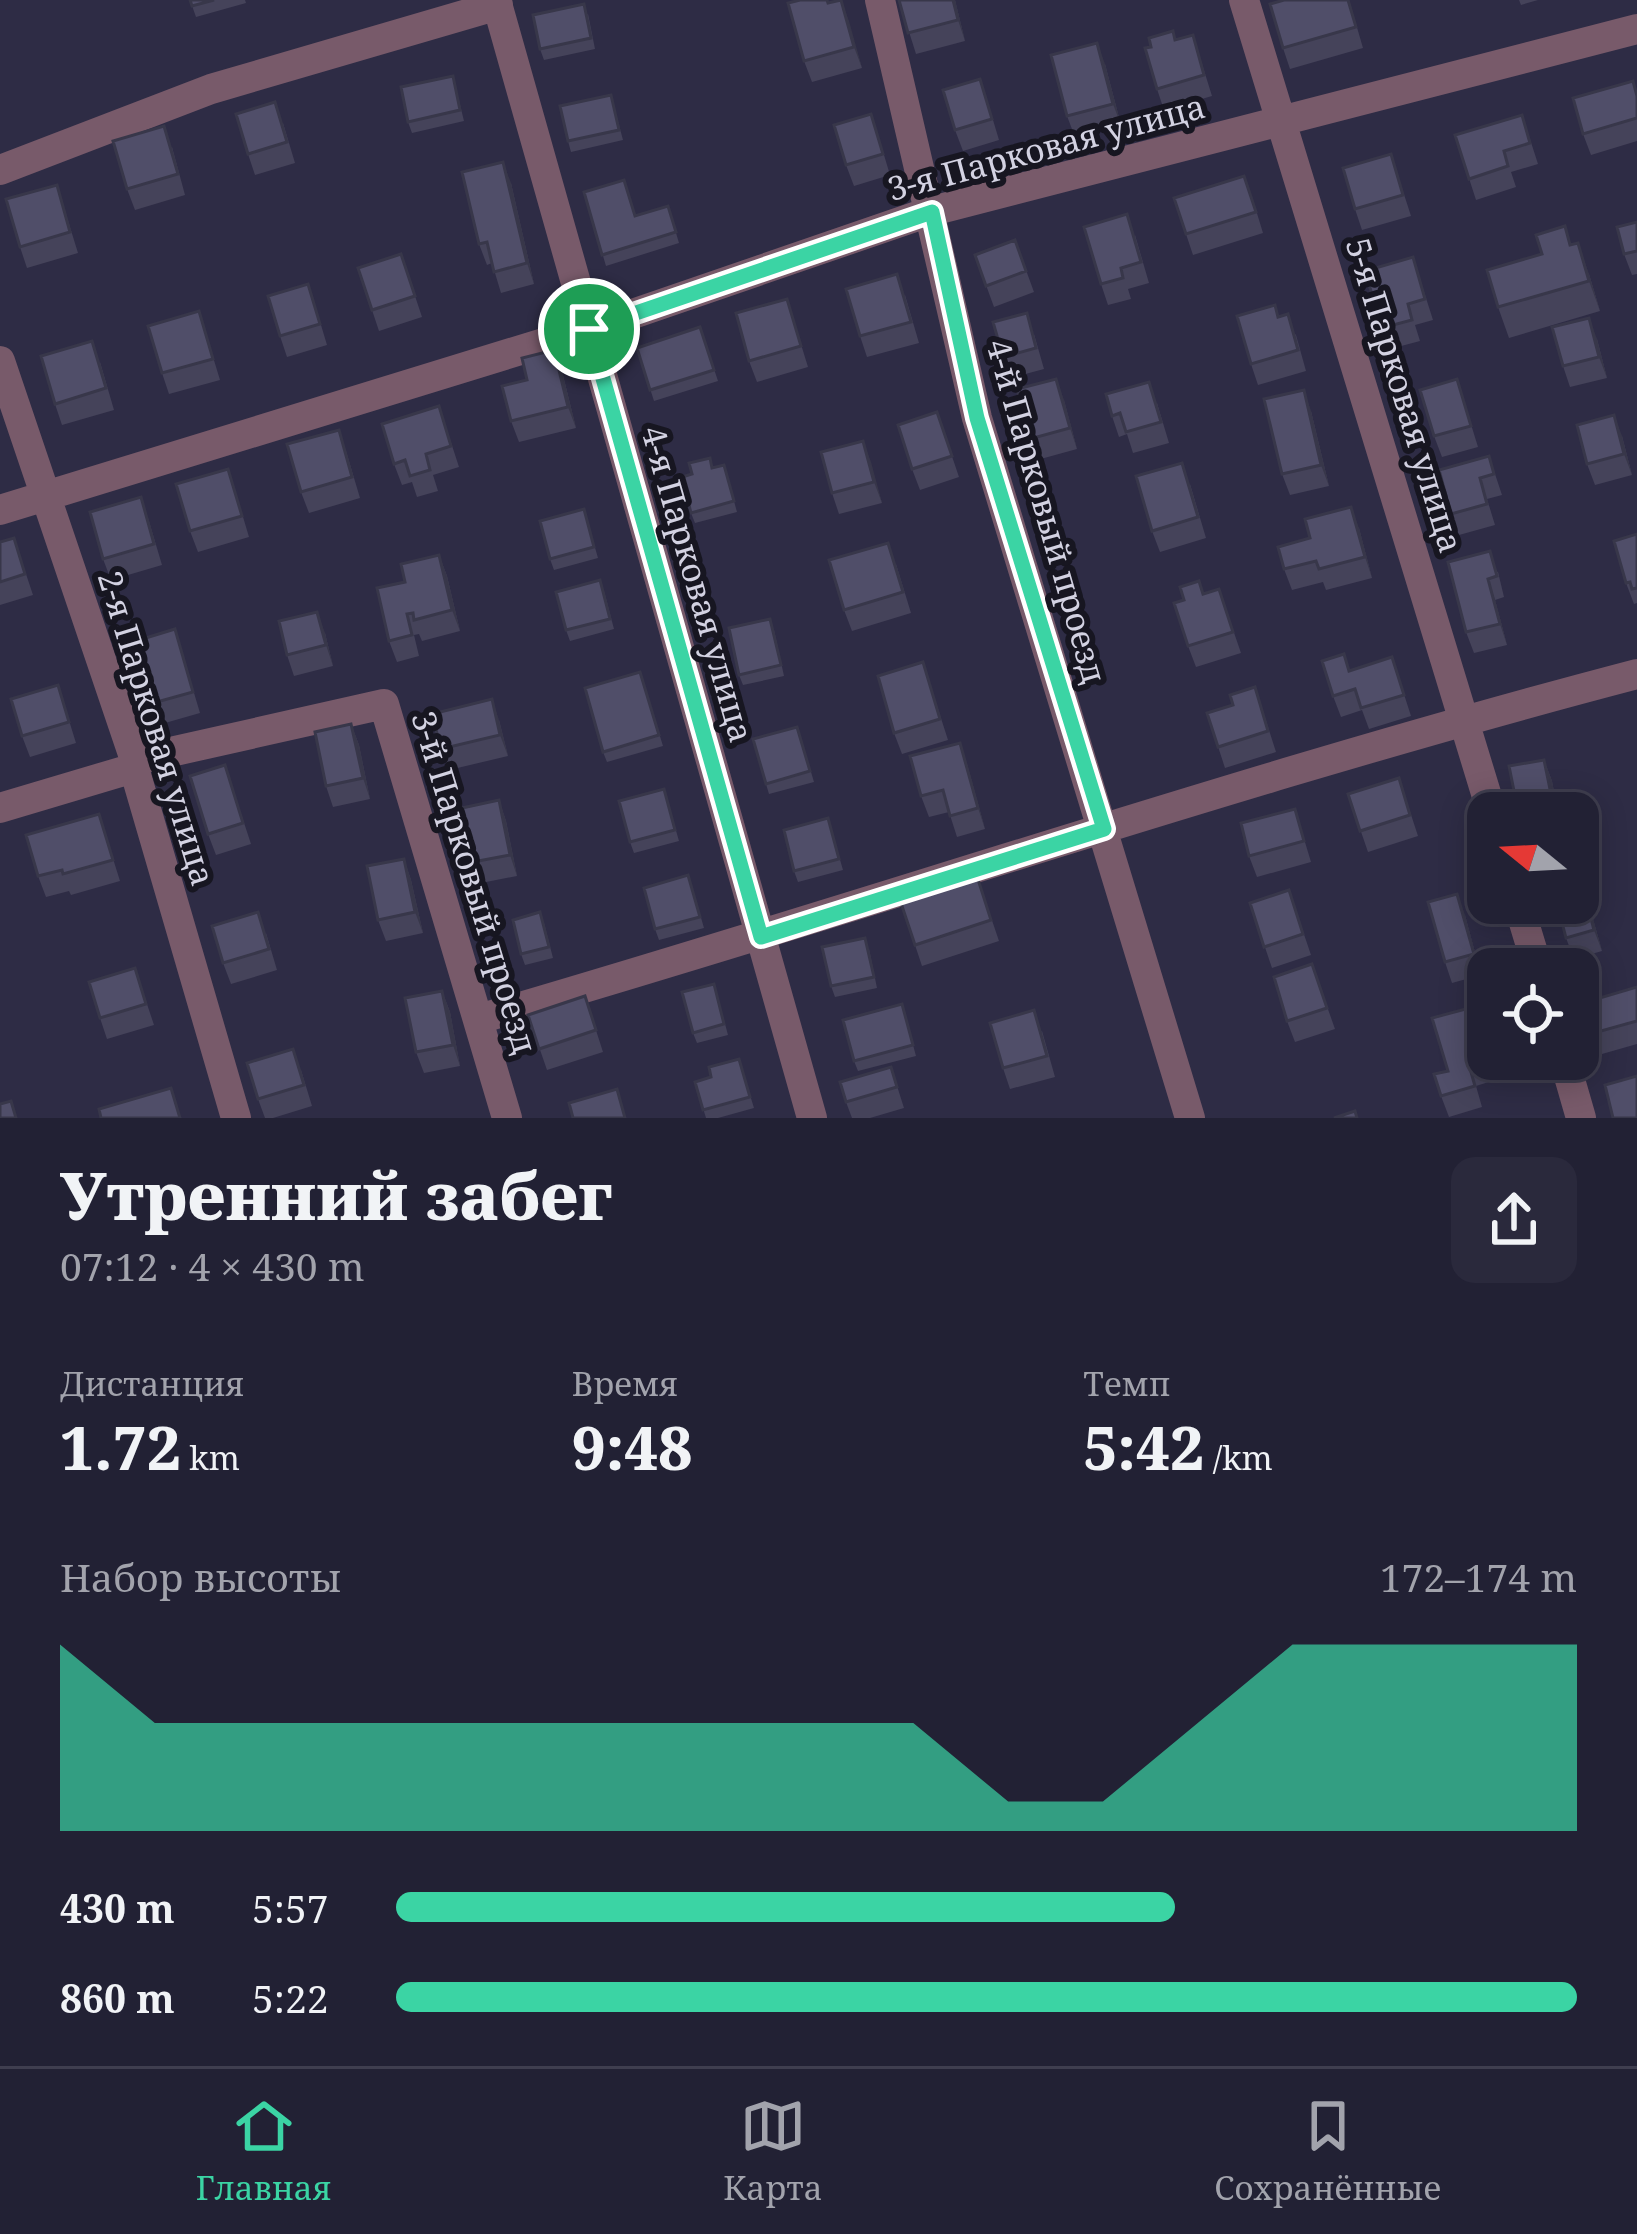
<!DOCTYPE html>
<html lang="ru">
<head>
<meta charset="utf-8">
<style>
  body { margin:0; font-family:"Noto Serif",serif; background:#2a293c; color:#f1f3f6; height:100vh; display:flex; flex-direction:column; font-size:45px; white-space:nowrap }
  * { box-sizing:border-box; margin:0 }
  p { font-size:39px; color:#a2a3ac }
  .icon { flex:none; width:66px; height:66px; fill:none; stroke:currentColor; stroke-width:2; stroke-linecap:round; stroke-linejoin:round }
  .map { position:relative; height:1118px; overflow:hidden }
  .sheet { display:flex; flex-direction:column; background:#222134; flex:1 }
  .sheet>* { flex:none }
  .needle { width:78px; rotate:288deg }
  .tools { position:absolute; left:1467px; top:792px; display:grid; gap:24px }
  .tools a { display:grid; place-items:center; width:132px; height:132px; border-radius:24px; background:#222134; box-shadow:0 6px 30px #0003,0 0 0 3px #3f3e4f; font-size:60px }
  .pin { position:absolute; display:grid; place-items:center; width:102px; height:102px; color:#fff; margin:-51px; border:6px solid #fff; border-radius:50%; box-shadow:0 3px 12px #0007 }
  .round { display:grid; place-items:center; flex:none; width:126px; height:126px; border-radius:24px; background:#2a293c }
  .headline { display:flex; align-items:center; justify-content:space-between; height:204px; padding:0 60px }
  h1 { font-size:66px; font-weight:800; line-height:90px }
  .figures { display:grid; grid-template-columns:repeat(3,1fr); gap:18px; height:204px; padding:12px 60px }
  .figures div { display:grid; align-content:center }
  .figures b { font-size:60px; font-weight:800 }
  .figures small { font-size:33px; font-weight:400 }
  .figures p { font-size:33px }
  .chart { height:336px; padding:24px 60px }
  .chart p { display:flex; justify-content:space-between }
  .chart svg { width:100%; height:216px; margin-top:12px; fill:#3bd4a4; opacity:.7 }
  ul { padding:0 60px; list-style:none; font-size:39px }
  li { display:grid; grid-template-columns:192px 144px 1fr; align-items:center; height:90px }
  li i { height:30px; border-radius:15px; background:#3bd4a4 }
  .tabs { display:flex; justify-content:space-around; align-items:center; height:168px; border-top:3px solid #3f3e4f; background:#222134; font-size:33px; color:#a2a3ac }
  .tabs a { display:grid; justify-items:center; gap:6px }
  .tabs .on { color:#3bd4a4 }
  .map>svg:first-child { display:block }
</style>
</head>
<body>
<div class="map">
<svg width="1637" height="1118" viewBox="0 0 1637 1118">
  <rect width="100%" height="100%" fill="#2e2c45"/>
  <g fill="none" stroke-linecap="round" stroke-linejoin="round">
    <!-- minor -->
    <path stroke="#785a6a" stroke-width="30" d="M496,0L812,1118
      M880,0L977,418L1190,1118
      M1244,0L1492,813
      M0,170L211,89L498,5
      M0,361L135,760L134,768L236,1118
      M0,510L589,329L932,211L1637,29
      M135,760L384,704L507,1118
      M0,808L134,768
      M1518,903L1538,969
      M479,1019C866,907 1247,776 1637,674
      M1564,1059L1581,1118"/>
  </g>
  <!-- wall -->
  <path fill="#45435a" d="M190,0H245L246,3L196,17Z
    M841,0L862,68L812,82L804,61Z
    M899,0H955L965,41L916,54Z
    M1349,0L1363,48L1290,69L1283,48Z
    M1519,0H1538L1521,5Z
    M588,14L595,49L544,60L540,49Z
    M1193,35L1212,96L1164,110L1157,89L1176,40Z
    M1105,64L1121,125L1075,137L1067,116Z
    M453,76L464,121L412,133L408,122Z
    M1633,81L1637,93V141L1591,155L1583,134Z
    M611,95L623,140L571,152L568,141Z
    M987,100L999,140L963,151L955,130Z
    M283,123L295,163L255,175L248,154Z
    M878,135L890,175L854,186L846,165Z
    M1455,135L1529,136L1538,164L1511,172L1516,187L1476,200Z
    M172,147L185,195L135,210L127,189Z
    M1391,154L1411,216L1362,230L1355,209Z
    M511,183L534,284L501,293L492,263L487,265L479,244Z
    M57,185L78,253L27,268L20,247Z
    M584,192L636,216L668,206L679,243L606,266Z
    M1252,197L1263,233L1193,255L1186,234Z
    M1637,222V274L1632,275L1624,254Z
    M1135,235L1149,283L1128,289L1131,299L1108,305L1101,284Z
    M1015,240L1034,292L994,307L975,255Z
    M1571,245L1589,274L1600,311L1509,338L1498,307Z
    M401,254L422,317L379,331L358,268Z
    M1413,257L1433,320L1415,325L1420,341L1390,349L1382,328Z
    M905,295L919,343L867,357L860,336Z
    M787,299L808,367L757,382L749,361Z
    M315,305L327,345L287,357L280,336Z
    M199,311L220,380L169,394L162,373Z
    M1279,317L1296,335L1306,371L1258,385L1251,364Z
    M700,327L718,381L654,401L637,348Z
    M1034,334L1044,369L1010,378L1003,357Z
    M1597,339L1607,378L1570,387L1563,366Z
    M100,362L114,410L62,425L55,404Z
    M562,371L576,428L519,442L511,421Z
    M1457,379L1478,447L1442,457L1434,436Z
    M1064,400L1077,449L1037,460L1030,439Z
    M1157,403L1169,443L1133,453L1127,434L1119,437L1112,416Z
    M1311,411L1329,486L1290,495L1282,474Z
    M937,412L959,477L920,490L912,469Z
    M446,427L459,467L433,475L438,491L417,497L412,482L402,485L394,464Z
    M1622,436L1632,475L1595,485L1587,464Z
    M863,441L882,503L839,514L832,493Z
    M346,451L360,498L309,513L301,492Z
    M1489,456L1502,495L1487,499L1495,525L1459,535L1451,514Z
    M724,465L737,512L695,523L691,513L713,468Z
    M1190,484L1206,538L1160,552L1152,531Z
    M235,490L249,537L198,552L190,531Z
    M584,509L598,558L554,570L550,559Z
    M148,518L162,565L111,580L103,559Z
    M1359,528L1372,578L1326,590L1323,582L1292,590L1284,569Z
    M1637,534V603L1634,604L1626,583Z
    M14,538L33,595L0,605V542Z
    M439,555L447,576L460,631L422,641L419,634L414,635L419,656L397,662L389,641L405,582Z
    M1448,562L1498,572L1504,597L1495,600L1507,645L1474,653L1466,632Z
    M896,564L911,613L852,631L844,610Z
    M1219,589L1241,653L1196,667L1188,646L1204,594Z
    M604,591L614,629L570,641L566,630Z
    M175,629L200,713L165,723L157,702Z
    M774,630L784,676L743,685L739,675Z
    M325,633L333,666L294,676L287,655Z
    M1392,657L1411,716L1369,729L1362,710L1341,717L1333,696L1350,670Z
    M923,662L948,740L902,754L894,733Z
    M640,672L663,746L607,762L603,752Z
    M58,685L76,743L30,757L22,736Z
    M1262,708L1276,752L1225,768L1207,713Z
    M499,720L508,756L449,770L441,749Z
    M351,724L359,745L370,799L333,807L326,786Z
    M801,738L814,782L769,794L766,784Z
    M1544,760L1552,781L1558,813H1520L1516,801Z
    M967,764L985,829L957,837L949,812L929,817L921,796Z
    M225,765L251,844L216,855L208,834Z
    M1399,778L1418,836L1368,852L1348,794Z
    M667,799L679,841L634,853L630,842Z
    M499,800L506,821L517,876L481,883L473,862Z
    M1295,809L1311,862L1257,877L1249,856Z
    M99,814L120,881L71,895L69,891L46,897L38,876Z
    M828,818L843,870L798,882L794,871Z
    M1581,847L1597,898L1588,901L1602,951L1574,959L1566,938Z
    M404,859L411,880L423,933L386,941L378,920Z
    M976,873L999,941L922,966L899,897Z
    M692,886L704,928L659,940L655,929Z
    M1289,890L1311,955L1272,968L1250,903Z
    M1465,915L1481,975L1452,983L1445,962Z
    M544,923L553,958L525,965L521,954Z
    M266,933L277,970L231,984L223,963Z
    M869,949L877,988L835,997L831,986Z
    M1312,964L1335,1029L1295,1042L1287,1021Z
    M135,968L154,1025L107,1039L100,1018Z
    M1637,987V1044L1602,1054L1594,1033Z
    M442,991L450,1012L460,1066L424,1073L416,1052Z
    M717,994L728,1035L697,1043L693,1033Z
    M585,996L603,1052L547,1070L528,1015Z
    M902,1004L916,1056L858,1071L854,1061Z
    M1473,1007L1495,1080L1476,1086L1482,1107L1449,1117L1441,1096L1448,1071Z
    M1042,1031L1055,1077L1010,1089L1003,1068Z
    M739,1059L754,1108L718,1118H706L695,1082L711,1077Z
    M891,1067L904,1108L870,1118H852L846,1102Z
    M301,1070L312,1106L273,1118H265L258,1099Z"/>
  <!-- shaded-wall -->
  <path fill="#38374a" d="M841,0L849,21L862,68L854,47Z
    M953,0H955L965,41L958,20Z
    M1097,43L1105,64L1121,125L1113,104Z
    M503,162L511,183L534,284L527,263Z
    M1578,243L1589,274L1600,311L1589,281Z
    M1589,318L1597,339L1607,378L1599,357Z
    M554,350L562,371L576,428L568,407Z
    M1056,379L1064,400L1077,449L1070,428Z
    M1304,390L1311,411L1329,486L1321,465Z
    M1614,415L1622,436L1632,475L1624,454Z
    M863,441L871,462L882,503L874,482Z
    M1351,507L1359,528L1372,578L1365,557Z
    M439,555L447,576L460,631L452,610Z
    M1488,579L1495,600L1507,645L1500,624Z
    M317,612L325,633L333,666L326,645Z
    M492,699L499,720L508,756L500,735Z
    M351,724L359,745L370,799L363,778Z
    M960,743L967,764L985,829L978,808Z
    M1544,760L1552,781L1558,813L1551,794Z
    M499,800L506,821L517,876L510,855Z
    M404,859L411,880L423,933L415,912Z
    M1581,880L1588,901L1602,951L1594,930Z
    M1457,894L1465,915L1481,975L1474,954Z
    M442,991L450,1012L460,1066L453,1045Z"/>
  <!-- building -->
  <path fill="#504e69" stroke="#38374a" stroke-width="3" d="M190,0H214L192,6Z
    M800,0H827L828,3L841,0L854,47L804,61L788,3Z
    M899,0H953L958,20L908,33Z
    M1284,0H1348L1356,27L1283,48L1270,4Z
    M584,4L591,38L540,49L533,15Z
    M1173,31L1175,40L1193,35L1204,75L1157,89L1145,48L1151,47L1149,38Z
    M1097,43L1113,104L1067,116L1051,55Z
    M453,76L460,110L408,122L401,87Z
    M980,79L992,119L955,130L943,90Z
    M1633,81L1637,96V118L1583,134L1573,98Z
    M611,95L619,130L568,141L560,106Z
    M275,102L287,142L248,154L236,114Z
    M871,114L883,154L846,165L834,125Z
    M1522,115L1530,143L1504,151L1508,166L1469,179L1455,135Z
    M164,126L178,174L127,189L113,141Z
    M1391,154L1403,195L1355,209L1343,168Z
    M503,162L527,263L494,272L487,242L479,244L462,172Z
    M1244,176L1256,212L1186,234L1174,198Z
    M624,180L635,216L668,206L676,232L602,255L584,192Z
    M57,185L70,232L20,247L6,199Z
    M1127,214L1141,262L1121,268L1123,278L1101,284L1084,227Z
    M1637,222V251L1624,254L1617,227Z
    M1565,226L1570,245L1578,243L1589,281L1498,307L1487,270L1542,254L1536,235Z
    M1015,240L1026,271L986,286L975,255Z
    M401,254L415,296L372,310L358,268Z
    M1413,257L1425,299L1408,304L1412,320L1382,328L1365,271Z
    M897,274L911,322L860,336L846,289Z
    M308,284L320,324L280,336L268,296Z
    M787,299L801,346L749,361L736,313Z
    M1275,305L1278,317L1288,314L1298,350L1251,364L1237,316Z
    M199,311L213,359L162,373L148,326Z
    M1027,313L1036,348L1003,357L993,322Z
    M1589,318L1599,357L1563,366L1552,327Z
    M700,327L714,370L650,390L637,348Z
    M92,341L106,388L55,404L41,356Z
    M554,350L568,407L511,421L502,386L527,380L522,358Z
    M1056,379L1070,428L1030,439L1017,389Z
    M1457,379L1471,426L1434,436L1420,390Z
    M1149,382L1161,422L1126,432L1120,413L1112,416L1106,394Z
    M1304,390L1321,465L1282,474L1264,399Z
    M439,406L451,446L426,454L430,470L410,476L405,460L394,464L382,424Z
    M937,412L952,456L912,469L898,425Z
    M1614,415L1624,454L1587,464L1577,425Z
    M339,430L352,477L301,492L287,444Z
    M863,441L874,482L832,493L821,452Z
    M1489,456L1494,474L1480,478L1487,504L1451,514L1439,470Z
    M710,458L712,468L724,465L734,501L691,513L682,477L692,474L689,463Z
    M1182,463L1198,517L1152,531L1136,476Z
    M228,469L242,516L190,531L176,484Z
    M141,497L154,544L103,559L90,512Z
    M1351,507L1365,557L1319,569L1316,561L1284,569L1278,547L1310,538L1305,519Z
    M584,509L594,547L550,559L540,521Z
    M1637,534V588L1632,589L1630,582L1626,583L1614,541Z
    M14,538L25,574L0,582V542Z
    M888,543L903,592L844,610L829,560Z
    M1490,551L1497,576L1488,579L1500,624L1466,632L1448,562Z
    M439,555L452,610L414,620L413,613L407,614L412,635L389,641L377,588L405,582L401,564Z
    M600,580L610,619L566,630L556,592Z
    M1199,581L1203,594L1219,589L1233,632L1188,646L1174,603L1184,600L1180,587Z
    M317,612L326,645L287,655L279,621Z
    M770,619L781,665L739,675L729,628Z
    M175,629L193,692L157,702L139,640Z
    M1344,654L1349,671L1392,657L1404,695L1361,708L1355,689L1333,696L1322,661Z
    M923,662L940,719L894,733L878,676Z
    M640,672L659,735L603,752L585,688Z
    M58,685L69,722L22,736L11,699Z
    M1255,687L1268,731L1218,747L1207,713L1233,705L1230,695Z
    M492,699L500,735L441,749L432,714Z
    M351,724L363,778L326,786L315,732Z
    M797,727L810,771L766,784L753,739Z
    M960,743L978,808L950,816L943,790L921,796L910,756Z
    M1544,760L1551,794L1516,801L1509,766Z
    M225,765L243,823L208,834L190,776Z
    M1399,778L1410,815L1360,831L1348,794Z
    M664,789L675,830L630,842L619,801Z
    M499,800L510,855L473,862L462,808Z
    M1295,809L1304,841L1249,856L1241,823Z
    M99,814L113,860L63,874L62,870L38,876L26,835Z
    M828,818L839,859L794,871L784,830Z
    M1581,847L1590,877L1581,880L1594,930L1566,938L1557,903H1578V848Z
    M404,859L415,912L378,920L367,866Z
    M976,873L991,920L915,945L899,897Z
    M688,875L700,917L655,929L644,888Z
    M1289,890L1303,934L1264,947L1250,903Z
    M1457,894L1474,954L1445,962L1428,902Z
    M258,912L269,949L223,963L212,926Z
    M540,912L549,947L521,954L513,920Z
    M865,938L874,977L831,986L822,947Z
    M1312,964L1327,1008L1287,1021L1274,977Z
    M135,968L146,1004L100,1018L89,982Z
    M714,984L724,1024L693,1033L682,992Z
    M1637,987V1021L1594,1033L1586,1002Z
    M442,991L453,1045L416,1052L405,998Z
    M585,996L596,1030L539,1049L528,1015Z
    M902,1004L913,1045L854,1061L843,1020Z
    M1473,1007L1488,1059L1469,1065L1475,1086L1441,1096L1434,1074L1448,1071L1432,1018Z
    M1034,1010L1047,1056L1003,1068L990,1023Z
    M293,1049L304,1085L258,1099L247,1063Z
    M739,1059L750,1097L703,1110L695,1082L711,1077L709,1067Z
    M891,1067L897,1087L846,1102L840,1082Z
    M1637,1076V1118H1613L1605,1085Z
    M171,1088L180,1118H101L99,1109Z
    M617,1089L625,1118H573L569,1103Z
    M11,1101L16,1118H0V1104Z
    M1355,1111L1357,1118H1334Z"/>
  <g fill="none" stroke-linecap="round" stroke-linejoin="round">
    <defs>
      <path id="route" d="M932,212L977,418L1104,829L761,937L589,329Z"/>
    </defs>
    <!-- route casing -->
    <use href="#route" stroke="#fff" stroke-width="24"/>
    <!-- route -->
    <use href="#route" stroke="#3bd4a4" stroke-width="15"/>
  </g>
  <g text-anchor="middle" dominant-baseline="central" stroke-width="12" stroke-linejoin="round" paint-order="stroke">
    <!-- street labels -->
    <g font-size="33" fill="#d3d2e2" stroke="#171621">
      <text transform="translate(1046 147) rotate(-15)">3-я Парковая улица</text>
      <text transform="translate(1405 395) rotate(73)">5-я Парковая улица</text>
      <text transform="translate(1047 511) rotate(74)">4-й Парковый проезд</text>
      <text transform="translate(698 584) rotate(74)">4-я Парковая улица</text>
      <text transform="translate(157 728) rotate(73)">2-я Парковая улица</text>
      <text transform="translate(475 882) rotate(73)">3-й Парковый проезд</text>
    </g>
  </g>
</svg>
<div class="tools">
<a><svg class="needle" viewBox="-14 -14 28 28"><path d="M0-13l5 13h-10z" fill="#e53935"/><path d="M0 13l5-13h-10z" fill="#a2a3ac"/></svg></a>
<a><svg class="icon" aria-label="locate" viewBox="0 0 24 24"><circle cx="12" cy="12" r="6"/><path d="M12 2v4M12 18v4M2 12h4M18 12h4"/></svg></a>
</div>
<div class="pin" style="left:589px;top:329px;background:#1e9e55"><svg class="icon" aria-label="arrive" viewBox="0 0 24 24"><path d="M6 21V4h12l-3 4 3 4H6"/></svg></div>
</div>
<section class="sheet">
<div class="headline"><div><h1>Утренний забег</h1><p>07:12 · 4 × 430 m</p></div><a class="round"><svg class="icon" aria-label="share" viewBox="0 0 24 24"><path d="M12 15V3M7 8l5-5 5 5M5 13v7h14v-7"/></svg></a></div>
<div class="figures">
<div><p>Дистанция</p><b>1.72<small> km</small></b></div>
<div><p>Время</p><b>9:48</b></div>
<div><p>Темп</p><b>5:42<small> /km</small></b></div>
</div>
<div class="chart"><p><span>Набор высоты</span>172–174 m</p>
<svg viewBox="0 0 160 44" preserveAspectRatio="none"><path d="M0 44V6L10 22L20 22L30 22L40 22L50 22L60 22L70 22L80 22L90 22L100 38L110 38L120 22L130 6L140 6L150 6L160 6V44z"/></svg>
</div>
<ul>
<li><b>430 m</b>5:57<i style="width:66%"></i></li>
<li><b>860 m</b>5:22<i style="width:100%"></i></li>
</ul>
</section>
<nav class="tabs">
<a class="on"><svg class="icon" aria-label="home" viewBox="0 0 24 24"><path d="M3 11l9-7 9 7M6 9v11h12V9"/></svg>Главная</a>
<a><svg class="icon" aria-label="map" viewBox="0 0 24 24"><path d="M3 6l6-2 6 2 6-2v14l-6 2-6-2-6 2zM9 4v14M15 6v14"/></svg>Карта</a>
<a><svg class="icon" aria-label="saved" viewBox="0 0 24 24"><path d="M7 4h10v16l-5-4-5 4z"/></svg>Сохранённые</a>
</nav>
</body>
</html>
